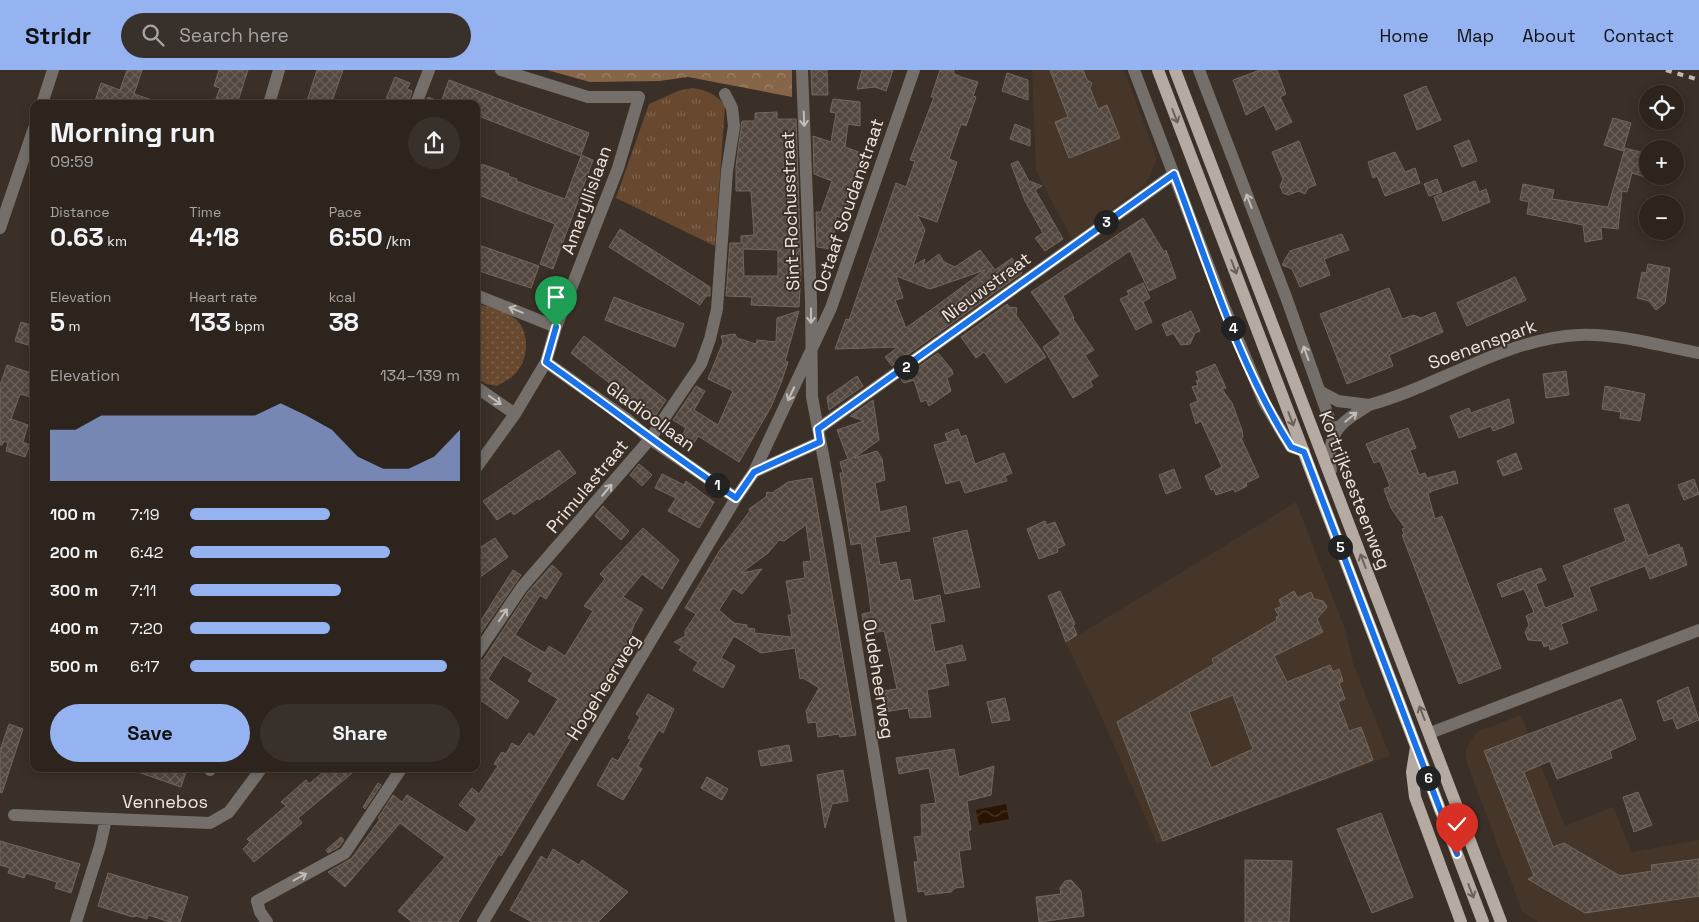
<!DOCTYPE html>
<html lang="en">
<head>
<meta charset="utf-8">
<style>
  body { margin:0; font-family:"Space Grotesk",sans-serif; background:#38302a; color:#f1f3f6; height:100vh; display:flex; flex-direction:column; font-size:19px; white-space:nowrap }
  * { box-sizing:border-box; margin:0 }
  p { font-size:16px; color:#a6a4a4 }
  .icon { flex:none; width:28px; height:28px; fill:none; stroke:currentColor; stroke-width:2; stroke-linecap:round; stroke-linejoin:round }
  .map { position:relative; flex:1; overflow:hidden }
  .panel { position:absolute; left:30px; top:30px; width:450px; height:672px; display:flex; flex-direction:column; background:#2c241d; border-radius:10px; box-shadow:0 2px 12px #0003,0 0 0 1px #48413b }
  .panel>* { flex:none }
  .fabs { position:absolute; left:1639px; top:15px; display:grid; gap:10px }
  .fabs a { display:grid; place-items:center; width:45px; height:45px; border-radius:50%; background:#2c241d; box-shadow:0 2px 12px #0003,0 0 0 1px #48413b; font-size:25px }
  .pin { position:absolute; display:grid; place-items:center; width:42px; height:42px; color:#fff; margin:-51px -21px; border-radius:50% 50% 50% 0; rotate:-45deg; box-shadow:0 0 5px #0007 }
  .pin .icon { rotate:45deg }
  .km { position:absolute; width:25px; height:25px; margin:-12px; border-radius:50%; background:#222; color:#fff; font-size:14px; line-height:25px; text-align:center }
  .round { display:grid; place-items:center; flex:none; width:52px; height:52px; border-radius:26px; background:#38302a }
  .head { display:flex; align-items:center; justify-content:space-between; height:85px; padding:0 20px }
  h1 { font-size:28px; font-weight:600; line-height:38px }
  .stats { display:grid; grid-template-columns:repeat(3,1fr); gap:8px; height:85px; padding:5px 20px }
  .stats div { display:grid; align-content:center }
  .stats b { font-size:25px; font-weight:600 }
  .stats small { font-size:14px; font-weight:400 }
  .stats p { font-size:14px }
  .chart { height:140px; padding:10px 20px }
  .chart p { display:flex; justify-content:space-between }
  .chart svg { width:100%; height:90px; margin-top:5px; fill:#95b2f1; opacity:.7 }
  .primary-button { display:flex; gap:10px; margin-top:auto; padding:10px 20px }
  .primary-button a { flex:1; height:58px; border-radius:30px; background:#95b2f1; color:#111; font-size:20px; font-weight:600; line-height:58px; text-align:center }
  .primary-button a+a { background:#38302a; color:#f1f3f6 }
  ul { padding:0 20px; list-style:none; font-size:16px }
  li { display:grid; grid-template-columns:80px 60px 1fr; align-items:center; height:38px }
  li i { height:12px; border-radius:6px; background:#95b2f1 }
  header { display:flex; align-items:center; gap:30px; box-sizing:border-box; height:70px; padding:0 25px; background:#95b2f1; color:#111 }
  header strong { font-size:24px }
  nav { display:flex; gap:28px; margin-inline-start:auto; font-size:18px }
  .search { width:350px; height:45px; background:#38302a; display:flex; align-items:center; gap:12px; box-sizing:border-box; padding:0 18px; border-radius:28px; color:#a6a4a4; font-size:19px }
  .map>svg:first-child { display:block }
</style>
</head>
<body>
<header>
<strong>Stridr</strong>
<div class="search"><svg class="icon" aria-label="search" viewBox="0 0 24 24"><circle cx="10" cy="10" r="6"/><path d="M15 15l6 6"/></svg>Search here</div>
<nav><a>Home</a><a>Map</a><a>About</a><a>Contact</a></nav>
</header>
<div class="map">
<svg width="1699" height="852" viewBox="0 0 1699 852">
  <defs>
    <pattern id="grass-dots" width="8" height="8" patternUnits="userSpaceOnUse" patternTransform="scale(1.25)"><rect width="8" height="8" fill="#68492f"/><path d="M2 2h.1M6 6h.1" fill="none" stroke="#7e634d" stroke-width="1.8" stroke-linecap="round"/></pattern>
    <pattern id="forest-crowns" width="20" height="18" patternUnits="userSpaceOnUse" patternTransform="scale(1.25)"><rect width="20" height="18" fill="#876549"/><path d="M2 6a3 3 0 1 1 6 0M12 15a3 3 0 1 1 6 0" fill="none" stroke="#9e826c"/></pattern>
    <pattern id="park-tufts" width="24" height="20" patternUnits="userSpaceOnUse" patternTransform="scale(1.25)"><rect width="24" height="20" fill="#68492f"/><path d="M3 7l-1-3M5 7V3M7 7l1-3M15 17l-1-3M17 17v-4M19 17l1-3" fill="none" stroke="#7e634d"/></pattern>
    <pattern id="water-waves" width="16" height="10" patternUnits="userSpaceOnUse" patternTransform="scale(1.25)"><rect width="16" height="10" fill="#2a1401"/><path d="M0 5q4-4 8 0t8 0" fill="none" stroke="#493626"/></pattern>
    <pattern id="building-cross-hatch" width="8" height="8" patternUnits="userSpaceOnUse" patternTransform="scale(1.25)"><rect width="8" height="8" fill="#53483f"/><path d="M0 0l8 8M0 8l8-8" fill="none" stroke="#6c625a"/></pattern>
  </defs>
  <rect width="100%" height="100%" fill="#3a3027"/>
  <!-- built -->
  <path fill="#463629" d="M1032,0H1124L1157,88L1146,114L1072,169L1036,101Z
    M1296,432L1346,562L1353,593L1390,686L1157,774L1099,641L1066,573Z
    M1521,645L1565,756L1613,737L1632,782L1699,770V850L1683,852H1538L1522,841L1466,690V679L1477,662Z"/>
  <!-- grass -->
  <path fill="url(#grass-dots)" d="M476,233C487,237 507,241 516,249C530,263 529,288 516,303C512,308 503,312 497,316L486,314L476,307Z"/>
  <!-- forest -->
  <path fill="url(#forest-crowns)" d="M547,0H792V27L688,7L659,11L590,12Z"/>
  <!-- park -->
  <path fill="url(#park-tufts)" d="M692,18C707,20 716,24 725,36L715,176L616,128L649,34L678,21Z"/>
  <!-- water -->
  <path fill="url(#water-waves)" d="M1006,734L1009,749L979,755L976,740Z"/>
  <!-- building -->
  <path fill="url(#building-cross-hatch)" stroke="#73675d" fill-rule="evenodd" d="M127,0H142L134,24L155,31L154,34H94L101,13L120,20Z
    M219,0H248L237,34H214L220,18L214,16Z
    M317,0H343L331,34H306Z
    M811,0H827L828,25H812Z
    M862,0H893L886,21L875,17L857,19Z
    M940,0H954L953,3L961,7L978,12L973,26L976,27L966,56L961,54L949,89L957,92L937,152L917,145L925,160L913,196L925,189L923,196L939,184L944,192L955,197L980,180L995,200L1012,188L1022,203L892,296L885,287L898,277L835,279L846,249L849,250L896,113L906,117L915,91L910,90L934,27H931ZM985,200L939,234L906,258L895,230L903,228L896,206L930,219Z
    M1050,0H1083L1087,10L1092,13L1090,18L1098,39L1107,35L1120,68L1069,88L1055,52L1068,47Z
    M1260,0H1277L1286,24L1280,27L1292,52L1276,60L1264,35L1246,45L1233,10Z
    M1007,3L1028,10V30L1002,21Z
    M395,7L410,13L407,19L412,21L408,34H384Z
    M449,10L589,63L581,85L593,90L553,199L540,194L555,154L476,124V114L482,94L509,104L508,106L517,109L516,111L565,129L581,86L476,45V34H425L428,27L441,32Z
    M1426,16L1441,50L1417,60L1404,25Z
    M833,29L860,32V56L848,54L845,77L864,84L858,107L860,108L850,133L843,148L836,146L832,179L817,177L816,142H821L832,111L814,104L813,66L831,72L836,43L830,42Z
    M777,42V49H796L801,202L799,237L751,235L752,227L726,226L730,173H741V166L754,165L751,121H736V96L742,51H755V43ZM743,179L778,180V206H744Z
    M1613,48L1631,53L1623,81L1604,75Z
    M1015,54L1030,60V76L1010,69Z
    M1469,70L1477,91L1462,97L1454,76Z
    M1299,71L1316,115L1308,118L1305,124L1299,121L1288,125L1283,123L1280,116L1283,109L1272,82Z
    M1625,78L1648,84V108L1632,103L1627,122L1622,121L1618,159L1601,157L1602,169L1585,172L1583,155L1527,144L1529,132L1520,130L1523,114L1554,120L1552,129L1608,137Z
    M1395,82L1405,102L1415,98L1420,113L1385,126L1377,106L1373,108L1368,92Z
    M1018,91L1029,111L1042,116L1035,120L1063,169L1045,181L1035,168L1043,163L1025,131L1011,94Z
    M1437,109L1442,122L1429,126L1424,114Z
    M1475,111L1479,122L1486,119L1490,132L1443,151L1434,127Z
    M1143,148L1164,182L1166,180L1176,208L1149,221L1130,181L1063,226L1074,248L1073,249L1094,280L1085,285L1098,306L1090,311L1093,316L1073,328L1043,277L1061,264L1031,222Z
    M620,159L710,217V226H706L700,235L609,177Z
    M1342,164L1349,180L1324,189L1330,205L1300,217L1292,199L1282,195L1290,181Z
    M476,174L539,196L531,218L476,200Z
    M1648,194L1670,198L1665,233L1656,240L1649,231L1637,228L1642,202L1646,203Z
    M1515,207L1526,230L1467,256L1457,233Z
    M1143,213L1150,228L1143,232L1152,252L1136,260L1120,229L1129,225L1127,221Z
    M1389,218L1402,249L1414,245L1421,248L1435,242L1443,262L1389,285L1393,296L1347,314L1320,244Z
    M614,227L684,254L675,277L605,250Z
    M1007,234L1009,237L1017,238L1016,245L1046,287L1006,313L984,282L976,288L961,267Z
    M799,241L785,291L788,292L781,313L771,337L739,392L698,366L694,373L682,366L686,358L673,350L696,316L705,321L694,340L718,355L733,321L708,309L723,272L721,266L735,264L737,268L756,274L757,270L776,272L777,248Z
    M1191,241L1200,261L1195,263L1190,274L1181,275L1173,263L1167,266L1162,254Z
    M21,252L34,256V277L15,271Z
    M584,266L666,330L654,348L571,283Z
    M938,283L952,300L953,304L947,308L951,321L929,336L926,330L921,332L914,310L904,313L901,309Z
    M1215,294L1226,318L1222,319L1232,333L1242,360L1243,367L1241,368L1259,407L1246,413L1247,416L1235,422L1234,419L1216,425L1214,419L1211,420L1205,406L1222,397L1201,351L1196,354L1190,334L1198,331L1192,317L1198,315L1196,311L1199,310L1196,302Z
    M7,295L34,304V328L20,324L11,349L28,355L23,372L30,375L25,387L6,381L8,373L4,371L2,375H0V315Z
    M1566,301L1569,325L1546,328L1543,304Z
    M857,306L863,316L829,340L827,327Z
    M1605,316L1645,324L1640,351L1620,348L1621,342L1602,339Z
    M1509,329L1514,353L1493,361L1491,356L1459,368L1450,346L1469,338L1471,343Z
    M873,330L879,370L854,388L877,381L882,389L885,410L875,413L880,442L906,436L910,461L875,467L880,495L896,492L900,511L910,509L914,531L940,525L945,551L930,554L935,582L962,575L966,590L945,594L949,615L927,620L931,647L910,648L908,638L885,642L881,621L897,619L888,578L884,561L865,564L862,544L871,542L868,517L861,473L851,475L840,403H843L840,392L848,389L837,360L864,351L850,346Z
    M1408,358L1416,378L1410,380L1419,405L1425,403L1427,408L1455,401L1458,413L1432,421L1428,424L1435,449L1442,446L1501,598L1459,614L1402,465L1404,464L1402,459L1405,458L1391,438L1384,419L1390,416L1380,391L1374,393L1366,374Z
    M958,359L961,367L966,365L975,394L1004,383L1012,403L1005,406L1007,411L965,423L960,410L946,414L934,375L948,371L945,364Z
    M559,380L576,403L539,430L538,428L514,445L511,441L497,450L483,431Z
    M1516,383L1522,399L1503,406L1497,391Z
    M639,394L652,405L642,416L630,405Z
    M1174,399L1181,418L1166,424L1159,405Z
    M662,404L684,415L686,411L714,432L699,458L668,441L676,428L655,418Z
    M812,408L856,665L840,667L839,664L818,667L816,652L808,653L806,641L819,618L803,608L800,609L795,578L761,583L734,566L721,588L735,596L723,618L693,600L698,592L679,580L682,576L674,572L685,566V561L696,544L685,538L720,480L750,441L749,439L766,427L767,422L772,423L788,412ZM806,455L811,491L803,492L805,508L786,511L792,545H788L792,567L754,563L755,559L747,558V555L734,553L719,540L733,518L742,524L762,499L741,503L768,483L779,470L784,471Z
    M1694,409L1699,424L1684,430L1678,415Z
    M1628,434L1648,486L1679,474L1680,478L1682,477L1687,495L1650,509L1645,496L1589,517L1597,540L1561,554L1568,573L1550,580L1549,575L1544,577L1542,571L1528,570L1525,562L1529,555L1526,546L1534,542L1524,519L1502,527L1497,514L1541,498L1546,510L1536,514L1545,538L1575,527L1563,496L1626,471L1614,439Z
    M603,436L629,461L621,470L595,446Z
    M1045,451L1047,455L1055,452L1065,475L1057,479L1058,482L1039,489L1027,459Z
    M643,458L679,490L662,519L642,504L623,527L643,539L634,555L626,578L501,786L499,784L458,852H412L398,841L445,787L400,753L345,817L328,802L352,788L380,749L378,748L393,725L402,732L407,725L467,763L477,749L459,735L472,718L479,724L498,696L494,694L502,682L506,684L512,673L519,677L529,663L534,667L558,629L528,611L533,603L503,585L488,609L519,631L507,649L476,627V593L483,590L528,522L552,495L562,504L546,529L540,525L515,565L545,583L549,576L565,586L593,541L584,536L605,509L600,504Z
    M967,460L980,517L945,524L933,468Z
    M495,468L508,487L476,510V480Z
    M513,500L521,505L476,570V558Z
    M1060,521L1075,554L1073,555L1077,565L1066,572L1048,526Z
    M1294,521L1298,528L1311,522L1314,529L1323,531L1327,537L1317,549L1323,562L1274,586L1287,612L1330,595L1333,602L1339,599L1343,611L1339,613L1345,629L1338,632L1349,661L1361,657L1373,690L1163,771L1117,652L1214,594L1212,589L1277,550L1276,547L1279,546L1275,539L1282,536L1279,530ZM1233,625L1253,679L1211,698L1189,642Z
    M1688,617L1699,650L1677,659L1673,648L1664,651L1657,631Z
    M648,624L674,639L663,663L659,660L638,696L642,699L623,730L597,715L612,688L618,691L631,669L628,668L640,647L636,644Z
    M1005,628L1010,650L992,653L987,632Z
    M1621,629L1636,669L1610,681L1612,688L1557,709L1550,691L1524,702L1553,777L1564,773L1620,806L1652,801L1651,795L1699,789V826L1585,843L1528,809L1534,806L1484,681Z
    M9,654L23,659L2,723L0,722V680Z
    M789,675L792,691L761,696L758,681Z
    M954,679L959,707L994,696L991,725L967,731L971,760H968L971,779L959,781L964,817L955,818L951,822L925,825V821L918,822L914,792H918L914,767L922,766L921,735L936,733L929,698L899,704L896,688Z
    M135,699H187L181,717L135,701Z
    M327,699H357L298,748L302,753L254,792L243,779L250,772L247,769L286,736L281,732L306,710L309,714Z
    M843,700L848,731L832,734L825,758L817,705Z
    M707,707L728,719L722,730L701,718Z
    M378,713L381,715L365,739L363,737Z
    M1638,722L1652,755L1634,762L1623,727Z
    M1381,743L1413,827L1372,843L1337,759Z
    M341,767L344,770L339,777L328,783L326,780Z
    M0,771L80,794L71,823L55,818L57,812L26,803L24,808L8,803L10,798L0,795Z
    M553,779L579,795L582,790L628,822L598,852H532L510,840L541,786L547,790Z
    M1245,790L1292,791L1289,852H1245Z
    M108,803L188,827L180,852H170L148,845L147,849L136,846L133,847L98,836Z
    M1071,810L1081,821L1084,846L1039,852L1036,827L1061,824L1060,818L1065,811Z"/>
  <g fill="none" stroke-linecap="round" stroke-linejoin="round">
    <!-- minor -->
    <path stroke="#746f6b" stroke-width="12" d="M802,0L811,231L812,327L838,464L901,852
      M1134,0L1223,234L1264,332L1291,377L1304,381
      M1199,0L1286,227L1334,362
      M42,34L53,0
      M269,34L279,0
      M416,34L429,0
      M0,158L34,58
      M476,225L556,257
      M546,292L628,350L650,369L736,428
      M476,317L515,344
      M1321,322L1338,331L1369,335
      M818,359L1174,104
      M476,398L515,344L546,292L556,257L618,98L639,27H588L501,0
      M1331,400C1326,362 1339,354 1369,335C1439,316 1504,269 1578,265C1618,263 1660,276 1699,283
      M754,402L820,372
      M476,585L522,517L650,369L701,294L710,269L717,239L727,101L734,56L732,38L725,24
      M1430,663L1699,560
      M210,700V699
      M14,745L210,753L229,742L261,699
      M76,852L100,776L106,749
      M267,852L260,842L257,831L345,783L401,699
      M483,852L736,428L754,402L831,238L914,0"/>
    <!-- major -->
    <path stroke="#b6aba2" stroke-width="12" d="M1158,0L1483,852
      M1175,0L1501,852
      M1416,677L1412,702L1415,727L1461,852"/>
    <!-- rail -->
    <path stroke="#bfb7b0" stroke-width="4" stroke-dasharray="6 6" stroke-linecap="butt" d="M1666,0L1699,10"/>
  </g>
  <!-- one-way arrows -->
  <defs><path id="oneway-shaft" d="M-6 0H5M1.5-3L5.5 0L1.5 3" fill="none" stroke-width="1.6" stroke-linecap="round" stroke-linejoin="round" transform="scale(1.25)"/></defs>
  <g stroke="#6c6158">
    <use href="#oneway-shaft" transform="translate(1175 46) rotate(69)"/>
    <use href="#oneway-shaft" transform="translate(1234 197) rotate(69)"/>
    <use href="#oneway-shaft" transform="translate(1291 349) rotate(69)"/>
    <use href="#oneway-shaft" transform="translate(1363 491) rotate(-111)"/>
    <use href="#oneway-shaft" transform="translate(1422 643) rotate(-111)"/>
    <use href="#oneway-shaft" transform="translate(1471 821) rotate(69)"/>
  </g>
  <g stroke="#c3bdb8">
    <use href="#oneway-shaft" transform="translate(804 49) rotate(88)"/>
    <use href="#oneway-shaft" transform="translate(1249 131) rotate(-111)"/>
    <use href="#oneway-shaft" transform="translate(516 240) rotate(-158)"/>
    <use href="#oneway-shaft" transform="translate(811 246) rotate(90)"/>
    <use href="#oneway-shaft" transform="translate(1306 283) rotate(-110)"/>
    <use href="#oneway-shaft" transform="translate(791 324) rotate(115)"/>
    <use href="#oneway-shaft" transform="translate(495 330) rotate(35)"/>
    <use href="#oneway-shaft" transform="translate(1351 347) rotate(-39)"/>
    <use href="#oneway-shaft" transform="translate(607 420) rotate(-50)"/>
    <use href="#oneway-shaft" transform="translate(503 545) rotate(-56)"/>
    <use href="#oneway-shaft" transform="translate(300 807) rotate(-29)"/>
  </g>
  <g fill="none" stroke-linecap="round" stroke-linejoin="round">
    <defs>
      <path id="route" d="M556,257L546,292C610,337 671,385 736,428L754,402L820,372L818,359L1174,104C1209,196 1238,294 1291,377L1304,382L1457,784"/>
    </defs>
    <!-- route casing -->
    <use href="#route" stroke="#fff" stroke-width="10"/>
    <!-- route -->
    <use href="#route" stroke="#1a73e8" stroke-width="6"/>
  </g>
  <g text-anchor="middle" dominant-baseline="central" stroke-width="4" stroke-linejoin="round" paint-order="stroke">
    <!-- street labels -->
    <g font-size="18" fill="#eee7e1" stroke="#3a3027">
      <text transform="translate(586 130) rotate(-70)">Amaryllislaan</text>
      <text transform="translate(848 135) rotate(-71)">Octaaf Soudanstraat</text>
      <text transform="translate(790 141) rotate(-92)">Sint-Rochusstraat</text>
      <text transform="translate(986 217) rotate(-36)">Nieuwstraat</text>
      <text transform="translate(1482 274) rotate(-20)">Soenenspark</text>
      <text transform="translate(651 346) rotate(36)">Gladioollaan</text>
      <text transform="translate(587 416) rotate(-50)">Primulastraat</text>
      <text transform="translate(1355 420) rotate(69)">Kortrijksesteenweg</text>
      <text transform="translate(879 609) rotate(81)">Oudeheerweg</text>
      <text transform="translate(603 617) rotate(-58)">Hogeheerweg</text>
      <text x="165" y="731">Vennebos</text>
    </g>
  </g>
</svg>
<div class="fabs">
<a><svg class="icon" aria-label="locate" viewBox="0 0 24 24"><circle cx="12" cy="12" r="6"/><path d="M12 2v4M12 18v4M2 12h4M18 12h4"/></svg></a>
<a>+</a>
<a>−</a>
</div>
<div class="pin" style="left:556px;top:257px;background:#1e9e55"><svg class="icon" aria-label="arrive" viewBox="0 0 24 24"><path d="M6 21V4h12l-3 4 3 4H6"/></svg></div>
<div class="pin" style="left:1457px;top:784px;background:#d93025"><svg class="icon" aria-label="check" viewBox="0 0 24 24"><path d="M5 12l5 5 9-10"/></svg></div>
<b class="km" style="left:717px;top:415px">1</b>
<b class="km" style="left:906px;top:297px">2</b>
<b class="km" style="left:1106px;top:152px">3</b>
<b class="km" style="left:1233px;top:258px">4</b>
<b class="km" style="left:1340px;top:477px">5</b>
<b class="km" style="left:1428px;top:708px">6</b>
<section class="panel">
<div class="head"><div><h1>Morning run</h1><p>09:59</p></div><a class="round"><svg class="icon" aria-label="share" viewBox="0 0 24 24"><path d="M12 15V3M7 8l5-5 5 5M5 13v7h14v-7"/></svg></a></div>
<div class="stats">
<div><p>Distance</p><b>0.63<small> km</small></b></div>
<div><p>Time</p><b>4:18</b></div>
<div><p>Pace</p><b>6:50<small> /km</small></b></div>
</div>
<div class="stats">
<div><p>Elevation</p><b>5<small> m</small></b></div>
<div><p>Heart rate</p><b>133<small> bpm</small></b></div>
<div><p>kcal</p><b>38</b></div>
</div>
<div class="chart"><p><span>Elevation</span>134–139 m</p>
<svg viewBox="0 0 160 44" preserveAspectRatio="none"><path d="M0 44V19L10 19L20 12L30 12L40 12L50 12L60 12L70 12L80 12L90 6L100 12L110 19L120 32L130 38L140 38L150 32L160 19V44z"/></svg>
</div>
<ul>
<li><b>100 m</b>7:19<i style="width:52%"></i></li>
<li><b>200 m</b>6:42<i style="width:74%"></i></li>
<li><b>300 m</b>7:11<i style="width:56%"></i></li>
<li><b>400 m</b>7:20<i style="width:52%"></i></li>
<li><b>500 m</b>6:17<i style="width:95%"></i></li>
</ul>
<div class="primary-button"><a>Save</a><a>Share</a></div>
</section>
</div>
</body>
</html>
